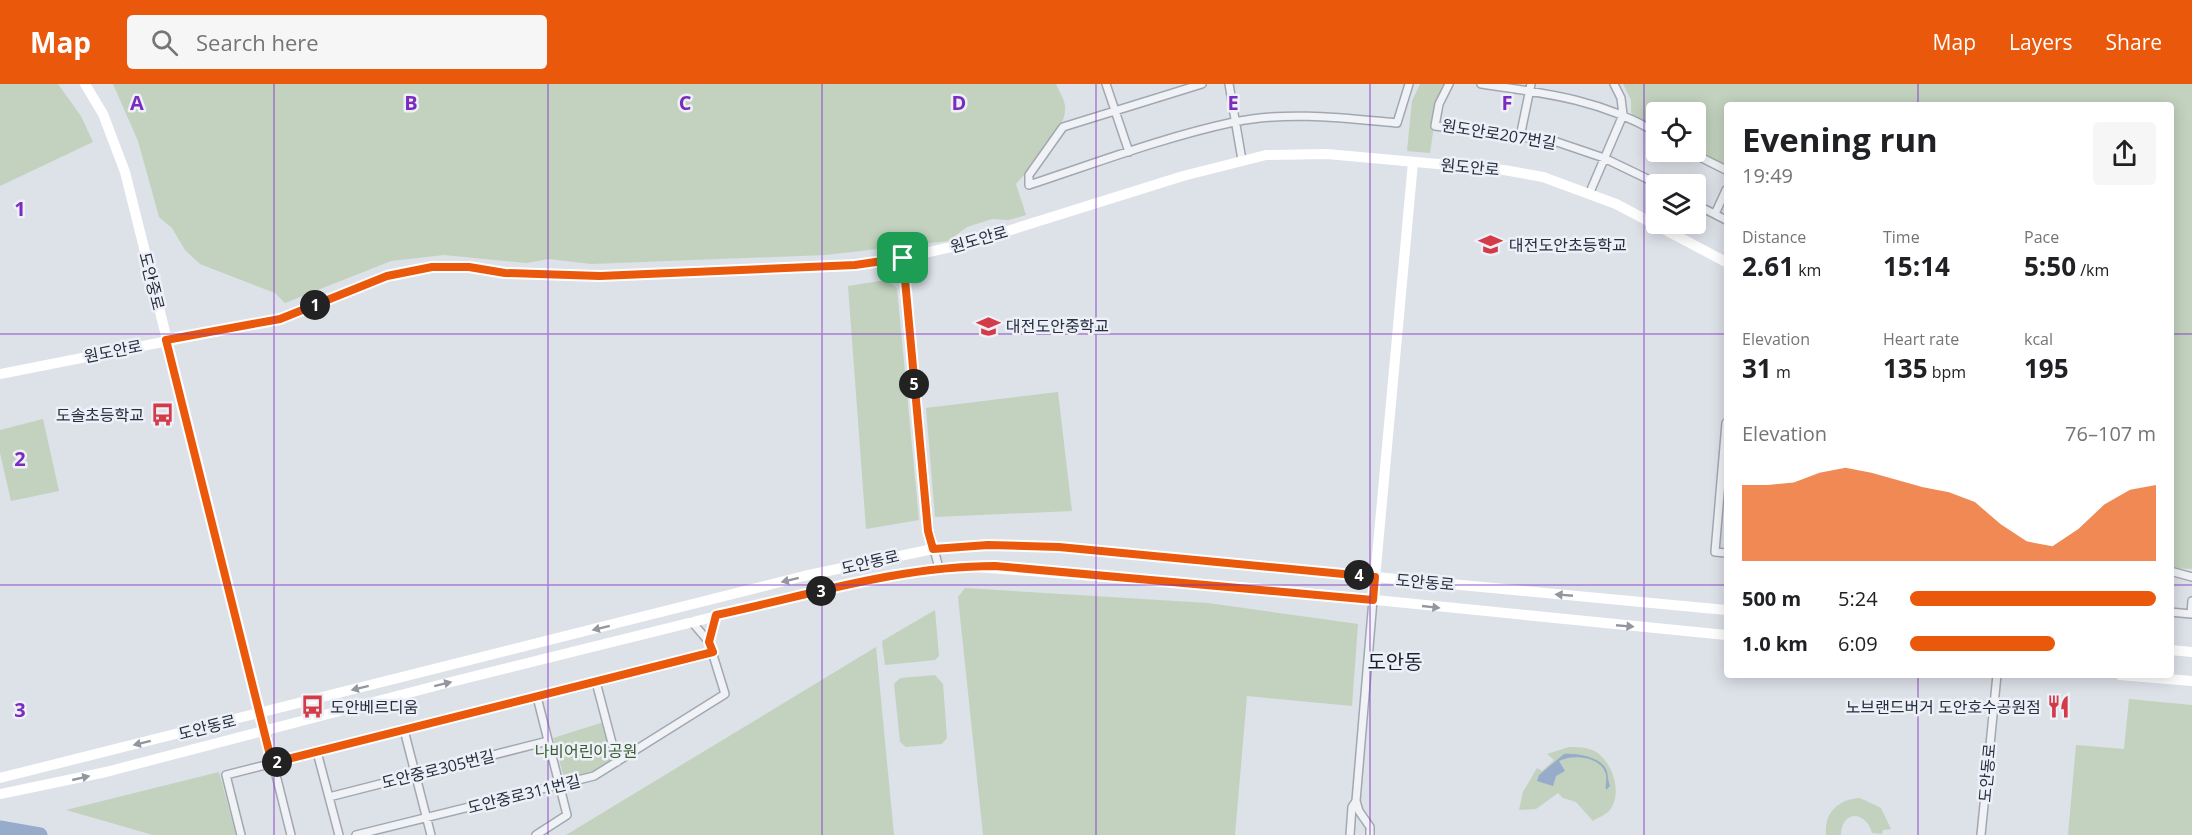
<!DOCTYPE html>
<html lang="en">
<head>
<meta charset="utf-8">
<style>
  body { margin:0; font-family:"Open Sans","Noto Sans KR",sans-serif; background:#f6f6f6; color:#202124; height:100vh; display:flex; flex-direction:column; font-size:22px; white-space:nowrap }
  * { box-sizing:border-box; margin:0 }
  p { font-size:20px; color:#757577 }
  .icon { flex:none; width:33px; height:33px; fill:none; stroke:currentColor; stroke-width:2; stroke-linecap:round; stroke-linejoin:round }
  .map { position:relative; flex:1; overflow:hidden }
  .sheet { position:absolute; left:1724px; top:18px; width:450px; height:576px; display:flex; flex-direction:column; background:#fff; border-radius:6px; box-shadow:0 3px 15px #0003 }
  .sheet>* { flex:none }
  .buttons { position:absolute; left:1646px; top:18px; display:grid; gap:12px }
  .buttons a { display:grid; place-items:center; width:60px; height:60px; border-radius:6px; background:#fff; box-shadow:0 3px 15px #0003; font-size:30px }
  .pin { position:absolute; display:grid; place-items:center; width:51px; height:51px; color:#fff; margin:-26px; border-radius:12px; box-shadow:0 3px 9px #0006 }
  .km { position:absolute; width:30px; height:30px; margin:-15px; border-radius:50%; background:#222; color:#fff; font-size:16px; line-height:30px; text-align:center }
  .round { display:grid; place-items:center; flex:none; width:63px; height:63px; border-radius:6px; background:#f6f6f6 }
  .overview { display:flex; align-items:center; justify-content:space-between; height:102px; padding:0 18px }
  h1 { font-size:33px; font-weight:700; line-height:45px }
  .metrics { display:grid; grid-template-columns:repeat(3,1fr); gap:9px; height:102px; padding:6px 18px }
  .metrics div { display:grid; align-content:center }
  .metrics b { font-size:26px; font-weight:700 }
  .metrics small { font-size:16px; font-weight:400 }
  .metrics p { font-size:16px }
  .chart { height:168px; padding:12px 18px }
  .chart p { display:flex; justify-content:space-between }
  .chart svg { width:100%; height:108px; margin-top:6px; fill:#ea580c; opacity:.7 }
  ul { padding:0 18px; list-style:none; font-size:20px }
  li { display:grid; grid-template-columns:96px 72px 1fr; align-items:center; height:45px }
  li i { height:15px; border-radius:8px; background:#ea580c }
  header { display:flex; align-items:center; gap:36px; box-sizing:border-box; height:84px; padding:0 30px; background:#ea580c; color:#fff }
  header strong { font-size:28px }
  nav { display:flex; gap:33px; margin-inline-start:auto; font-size:21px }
  .search { width:420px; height:54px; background:#f6f6f6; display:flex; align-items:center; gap:15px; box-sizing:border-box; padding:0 21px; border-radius:6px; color:#757577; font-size:22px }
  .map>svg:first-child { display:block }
</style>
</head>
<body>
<header>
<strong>Map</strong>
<div class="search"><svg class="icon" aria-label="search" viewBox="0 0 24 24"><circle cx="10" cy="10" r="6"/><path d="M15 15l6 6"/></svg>Search here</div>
<nav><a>Map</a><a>Layers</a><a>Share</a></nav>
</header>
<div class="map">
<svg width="2192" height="751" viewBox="0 0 2192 751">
  <rect width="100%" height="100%" fill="#dde1e8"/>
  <!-- green -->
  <path fill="#c2d2be" d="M0,0H58L81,32L93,58L0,102Z
    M113,0H1056C1059,7 1064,14 1065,22C1068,45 1031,83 1016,100L1026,131L1009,136L992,135L967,143L948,157L825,171L591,180L549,175L526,179L444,171L391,177L285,219L275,209L200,180L185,166L172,144L159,133L138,57Z
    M1420,0H1447L1437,20L1430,69L1407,67L1412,17Z
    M1623,0H2192V485L2170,484V21H1726V83L1695,68V28H1656V47L1634,35L1631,28V16Z
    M886,196L897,204L919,436L866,445L848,202Z
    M1058,308L1072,427L935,433L926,324Z
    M43,335L59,407L11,417L0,369V346Z
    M965,504L1208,519L1358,540L1352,622L1247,612L1235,751H983L958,513Z
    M935,526L939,572L935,576L885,581L882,557Z
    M876,563L894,751H566Z
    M935,591L943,600L947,654L942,660L906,663L900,658L894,600L900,594Z
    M2129,615L2192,621V751H2068L2076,661L2124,665Z
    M604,638L613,672C607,688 582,691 567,695L563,690L553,654Z
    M1569,663C1576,663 1585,663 1592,666C1612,674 1624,710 1609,727C1605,731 1597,734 1593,737L1576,718L1563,714L1558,709L1536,725L1519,726L1523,708L1537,684L1542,687L1554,676L1547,670Z
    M219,688L236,751H153L66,726Z
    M1860,714L1881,724L1891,745L1883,746L1882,750L1872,749C1866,726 1841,726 1841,751H1826C1824,729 1838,715 1860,714Z"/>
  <!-- water -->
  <path fill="#96acca" d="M1564,670C1577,669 1602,673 1607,687C1608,692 1608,697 1610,702L1606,706C1605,701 1607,695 1606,691C1602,672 1572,670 1559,677L1565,687L1556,692L1553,702L1537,697L1539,691Z"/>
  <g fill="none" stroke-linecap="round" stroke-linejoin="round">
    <!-- river -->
    <path stroke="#96acca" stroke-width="15" d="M0,744L40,751"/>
    <defs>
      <path id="street" d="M1106,0L1129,68
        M1202,0L1063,43L1029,91V101C1096,79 1164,53 1234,38C1287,27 1343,34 1397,39L1409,0
        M1229,0L1242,76
        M1449,0L1439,20L1435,42L1554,57L1604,74L1658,100
        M1481,0C1544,9 1599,15 1656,48
        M1520,53L1531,0
        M1690,68L1726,86
        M1590,108L1623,31L1621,14L1614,0
        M1695,120L1726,136
        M1715,130L1726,106
        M903,174L929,447L939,484
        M1726,339L1715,468L1726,469
        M2170,487L2192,493
        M2170,528L2191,530L2192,517
        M709,558L716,532
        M596,598L617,678
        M404,646L431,751
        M265,647L291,751
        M317,668L339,751
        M329,713L548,657
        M241,751L226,691L713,568
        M356,751L594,692L725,610L709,558L692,538
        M536,751L567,731L537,613
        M1350,751L1352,723L1356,717
        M1370,751V743L1359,727L1356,717L1373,516
        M1981,751L1997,591"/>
    </defs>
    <!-- street casing -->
    <use href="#street" stroke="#a2a8b2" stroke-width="10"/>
    <!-- street -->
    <use href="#street" stroke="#f0f2f6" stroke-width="7"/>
    <!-- secondary -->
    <path stroke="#fff" stroke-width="10" d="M85,0L103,30L125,88L265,647
      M0,290L280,235L387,192L432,183H469L505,189L600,192L855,181L903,174L969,159L1183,92L1266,71L1327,70L1504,86L1543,93L1616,120L1726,178
      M1373,516L1413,78
      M2170,566L2192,568
      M2120,591L2192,597
      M0,694L804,492L933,465L988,461L1059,463L1726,526
      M0,710L106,688L439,601L802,511L890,491L964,482L1264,505L1726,551"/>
  </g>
  <!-- one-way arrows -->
  <defs><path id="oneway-solid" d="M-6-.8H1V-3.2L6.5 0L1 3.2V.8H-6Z" transform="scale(1.5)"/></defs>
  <g fill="#92969f">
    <use href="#oneway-solid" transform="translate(790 496) rotate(166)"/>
    <use href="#oneway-solid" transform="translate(1564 511) rotate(-175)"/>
    <use href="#oneway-solid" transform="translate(1431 523) rotate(6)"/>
    <use href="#oneway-solid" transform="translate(1625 542) rotate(5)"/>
    <use href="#oneway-solid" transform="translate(601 544) rotate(166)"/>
    <use href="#oneway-solid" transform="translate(443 600) rotate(-14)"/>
    <use href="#oneway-solid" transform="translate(360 604) rotate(166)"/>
    <use href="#oneway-solid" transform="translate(142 659) rotate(166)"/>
    <use href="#oneway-solid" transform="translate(81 694) rotate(-13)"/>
  </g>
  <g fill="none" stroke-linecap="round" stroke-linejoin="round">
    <defs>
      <path id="route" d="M903,174L928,447L933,465L988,461L1059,463L1375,493L1373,516L995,482C900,482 809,511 716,531L709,558L713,568L272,679L166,256L280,235L387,192L432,183H469L505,189L600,192L855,181Z"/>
    </defs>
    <!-- route casing -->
    <use href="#route" stroke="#fff" stroke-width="12"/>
    <!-- route -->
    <use href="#route" stroke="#ea580c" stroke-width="8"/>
  </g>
  <!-- grid -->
  <path fill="none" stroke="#7b2cbf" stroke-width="1.5" stroke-opacity="0.55" d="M274,0V751M548,0V751M822,0V751M1096,0V751M1370,0V751M1644,0V751M1918,0V21M0,250H1726M2170,250H2192M0,501H1726M2170,501H2192M1918,591V751"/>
  <!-- icons -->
  <defs>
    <symbol id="school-bare" viewBox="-9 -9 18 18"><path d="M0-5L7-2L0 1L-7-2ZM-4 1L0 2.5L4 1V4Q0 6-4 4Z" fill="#d43b49" stroke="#edf0f6" stroke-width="2.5" paint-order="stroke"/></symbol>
    <symbol id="bus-bare" viewBox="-9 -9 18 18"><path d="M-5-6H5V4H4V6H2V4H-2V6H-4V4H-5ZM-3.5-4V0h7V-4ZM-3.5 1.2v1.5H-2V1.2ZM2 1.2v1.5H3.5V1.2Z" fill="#d43b49" stroke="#edf0f6" stroke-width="2.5" paint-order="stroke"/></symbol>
    <symbol id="restaurant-bare" viewBox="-9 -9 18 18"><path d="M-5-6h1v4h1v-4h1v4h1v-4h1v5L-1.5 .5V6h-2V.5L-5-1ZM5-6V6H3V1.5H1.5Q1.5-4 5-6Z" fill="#d43b49" stroke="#edf0f6" stroke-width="2.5" paint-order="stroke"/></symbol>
  </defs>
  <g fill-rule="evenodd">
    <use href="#school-bare" x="1474" y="144" width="33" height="33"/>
    <use href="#school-bare" x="972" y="226" width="33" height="33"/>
    <use href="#bus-bare" x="146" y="314" width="33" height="33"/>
    <use href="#bus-bare" x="296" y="606" width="33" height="33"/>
    <use href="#restaurant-bare" x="2042" y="606" width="33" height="33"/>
  </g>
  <g text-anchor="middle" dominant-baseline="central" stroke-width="5" stroke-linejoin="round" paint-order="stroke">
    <!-- street labels -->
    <g font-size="16" fill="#262e3f" stroke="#edf0f6">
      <text transform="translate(1499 50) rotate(9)">원도안로207번길</text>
      <text transform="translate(1470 83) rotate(5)">원도안로</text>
      <text transform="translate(979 155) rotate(-16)">원도안로</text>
      <text transform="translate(152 197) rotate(76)">도안중로</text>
      <text transform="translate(113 267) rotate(-11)">원도안로</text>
      <text transform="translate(870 478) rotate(-13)">도안동로</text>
      <text transform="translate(1425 498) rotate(5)">도안동로</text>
      <text transform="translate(207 643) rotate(-14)">도안동로</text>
      <text transform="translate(438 685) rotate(-14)">도안중로305번길</text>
      <text transform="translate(1987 689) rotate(-85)">도안동로</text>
      <text transform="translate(524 710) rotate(-14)">도안중로311번길</text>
    </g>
    <!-- poi labels -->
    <g font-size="16" fill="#262e3f" stroke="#edf0f6" text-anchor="start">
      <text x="1509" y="161">대전도안초등학교</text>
      <text x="1006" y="242">대전도안중학교</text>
      <text x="144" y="331" text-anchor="end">도솔초등학교</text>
      <text x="330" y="623">도안베르디움</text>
      <text x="2041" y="623" text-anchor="end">노브랜드버거 도안호수공원점</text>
    </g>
    <!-- park labels -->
    <g font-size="16" fill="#385c33" stroke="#edf0f6">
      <text x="586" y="667">나비어린이공원</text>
    </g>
    <!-- quarter labels -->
    <g font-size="20" fill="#181f30" stroke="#edf0f6">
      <text x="1395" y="577">도안동</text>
    </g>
  </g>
  <g font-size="20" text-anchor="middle" font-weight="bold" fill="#7b2cbf" stroke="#edf0f6" stroke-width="5" stroke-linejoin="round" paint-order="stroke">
    <text x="137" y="26">A</text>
    <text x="411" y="26">B</text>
    <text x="685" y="26">C</text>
    <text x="959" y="26">D</text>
    <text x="1233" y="26">E</text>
    <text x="1507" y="26">F</text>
    <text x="20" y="132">1</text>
    <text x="20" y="382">2</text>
    <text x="20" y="633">3</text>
  </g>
</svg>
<div class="buttons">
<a><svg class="icon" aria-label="locate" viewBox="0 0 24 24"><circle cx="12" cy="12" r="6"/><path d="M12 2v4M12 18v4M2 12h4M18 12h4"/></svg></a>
<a><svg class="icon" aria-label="layers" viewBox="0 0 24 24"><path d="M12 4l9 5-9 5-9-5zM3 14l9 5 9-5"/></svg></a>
</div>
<div class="pin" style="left:903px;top:174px;background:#1e9e55"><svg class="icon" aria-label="arrive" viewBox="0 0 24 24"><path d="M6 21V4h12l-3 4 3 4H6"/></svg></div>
<b class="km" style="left:315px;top:221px">1</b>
<b class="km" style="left:277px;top:678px">2</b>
<b class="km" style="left:821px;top:507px">3</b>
<b class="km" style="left:1359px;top:491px">4</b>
<b class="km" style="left:914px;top:300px">5</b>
<section class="sheet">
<div class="overview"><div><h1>Evening run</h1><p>19:49</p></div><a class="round"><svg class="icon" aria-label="share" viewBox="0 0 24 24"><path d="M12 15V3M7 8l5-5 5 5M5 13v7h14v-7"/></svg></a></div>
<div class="metrics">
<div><p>Distance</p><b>2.61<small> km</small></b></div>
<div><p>Time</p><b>15:14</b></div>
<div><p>Pace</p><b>5:50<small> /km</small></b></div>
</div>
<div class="metrics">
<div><p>Elevation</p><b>31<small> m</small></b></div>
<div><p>Heart rate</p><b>135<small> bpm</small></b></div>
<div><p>kcal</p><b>195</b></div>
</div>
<div class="chart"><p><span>Elevation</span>76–107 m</p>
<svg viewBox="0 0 160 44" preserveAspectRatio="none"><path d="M0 44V13L10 13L20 12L30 8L40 6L50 8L60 11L70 14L80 16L90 20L100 29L110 36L120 38L130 31L140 21L150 15L160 13V44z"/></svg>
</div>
<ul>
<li><b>500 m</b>5:24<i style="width:100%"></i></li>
<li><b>1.0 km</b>6:09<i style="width:59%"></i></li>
</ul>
</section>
</div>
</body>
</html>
